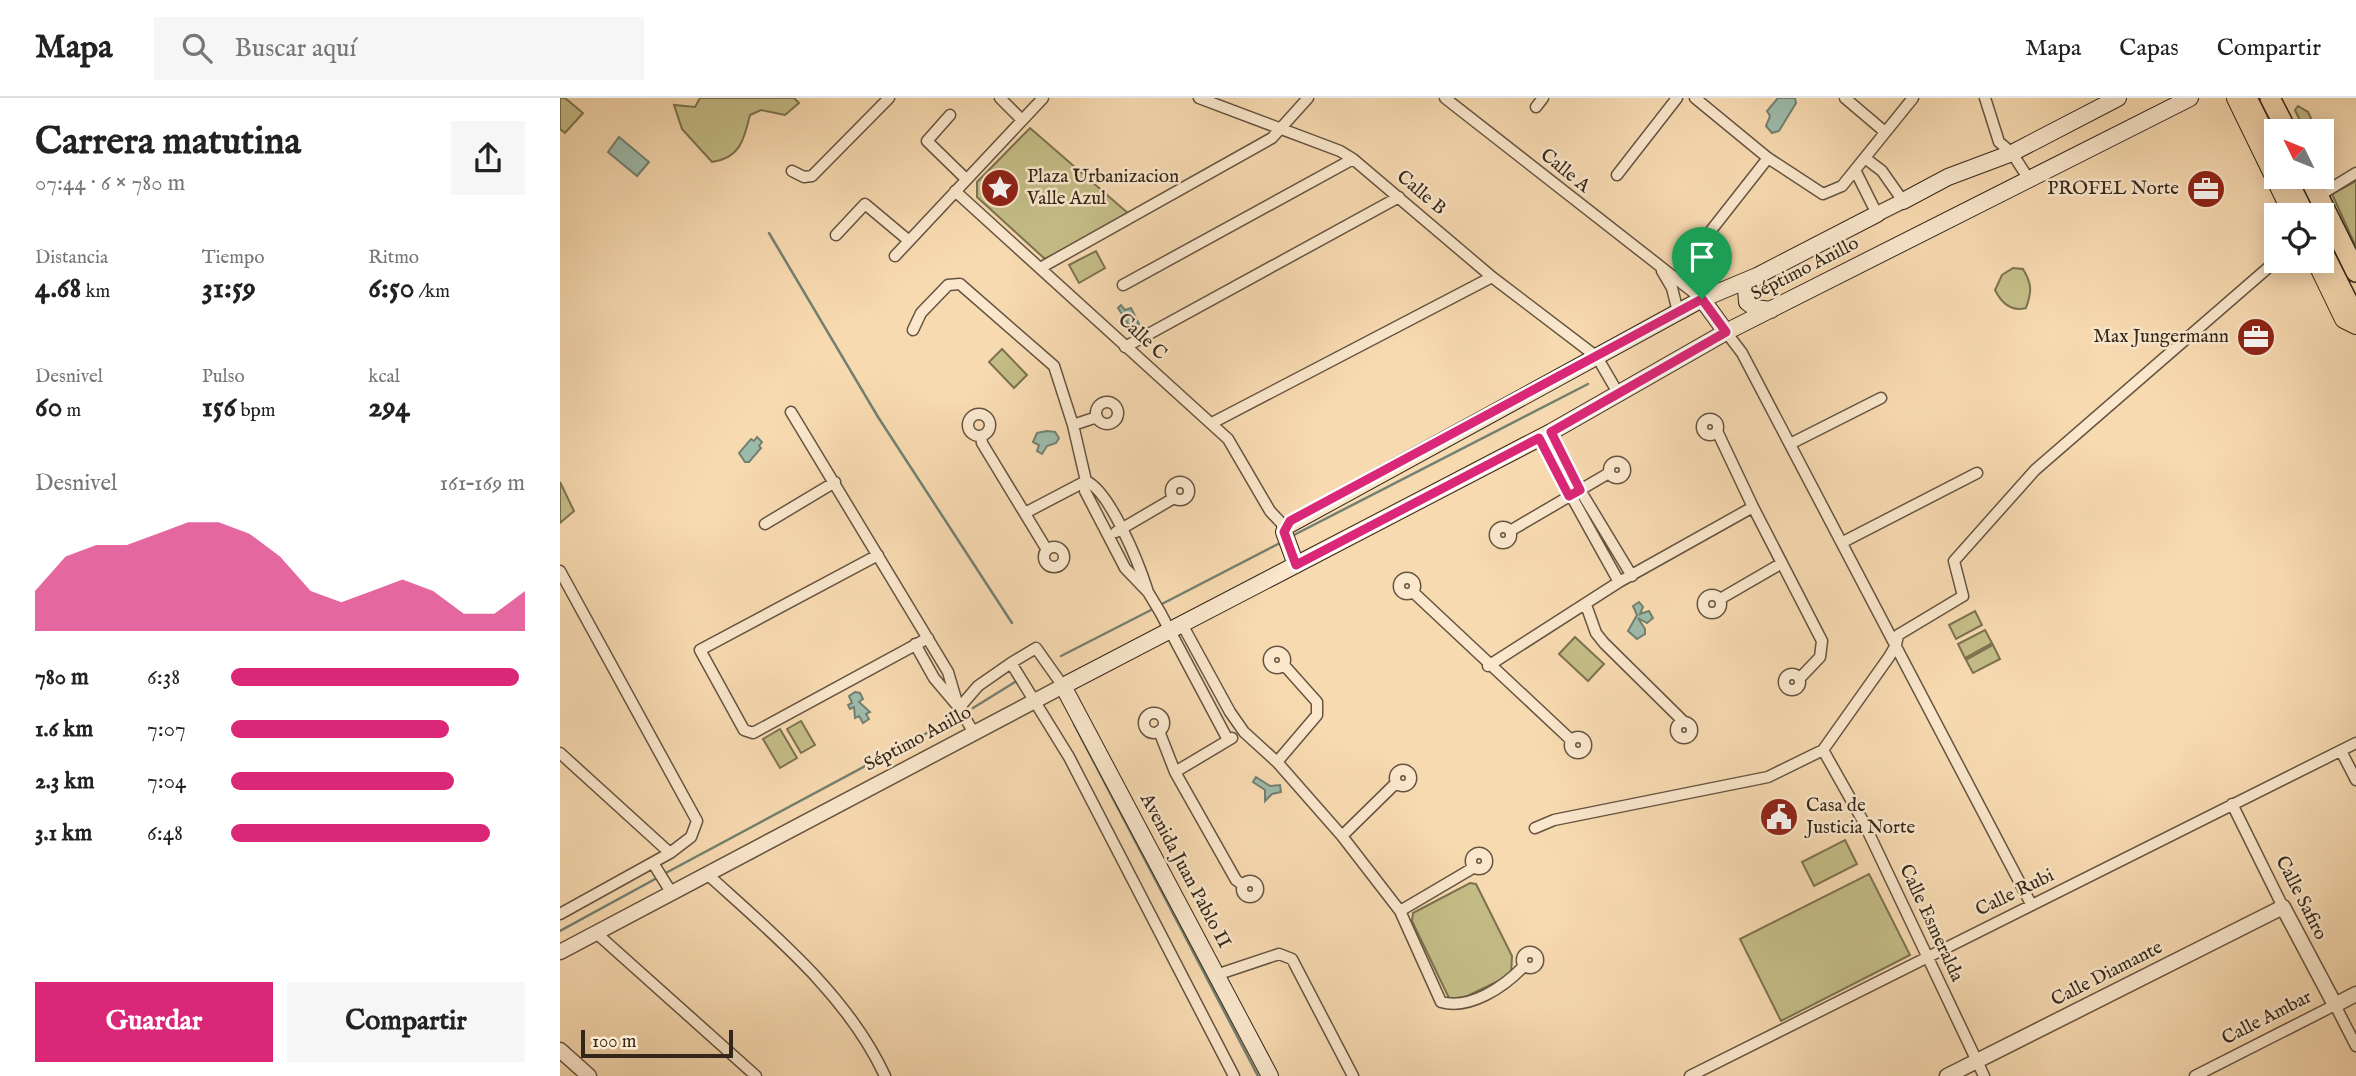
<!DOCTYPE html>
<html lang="es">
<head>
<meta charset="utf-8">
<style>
  body { margin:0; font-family:"IM FELL English",serif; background:#f6f6f6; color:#222; height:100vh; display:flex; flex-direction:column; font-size:26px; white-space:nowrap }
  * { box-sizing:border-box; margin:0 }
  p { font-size:23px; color:#767676 }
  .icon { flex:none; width:38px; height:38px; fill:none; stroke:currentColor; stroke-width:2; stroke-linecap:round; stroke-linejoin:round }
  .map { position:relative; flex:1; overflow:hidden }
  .side { display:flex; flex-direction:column; background:#fff; width:560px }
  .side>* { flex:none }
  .needle { width:46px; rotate:313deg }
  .fabs { position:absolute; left:1704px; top:21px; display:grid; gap:14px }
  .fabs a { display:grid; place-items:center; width:70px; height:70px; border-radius:0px; background:#fff; box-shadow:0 4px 18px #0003; font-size:35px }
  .scale { position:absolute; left:21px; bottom:18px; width:152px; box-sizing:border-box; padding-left:7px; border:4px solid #34271a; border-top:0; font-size:19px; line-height:24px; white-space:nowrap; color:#34271a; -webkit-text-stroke:5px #fae7cc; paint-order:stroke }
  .pin { position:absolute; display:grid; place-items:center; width:60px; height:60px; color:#fff; margin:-72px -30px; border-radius:50% 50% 50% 0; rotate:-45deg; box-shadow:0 0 7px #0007 }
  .pin .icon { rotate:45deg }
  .round { display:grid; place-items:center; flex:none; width:74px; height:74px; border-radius:0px; background:#f6f6f6 }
  .headline { display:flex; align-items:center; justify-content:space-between; height:119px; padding:0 35px }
  h1 { font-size:38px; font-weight:800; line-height:52px }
  .figures { display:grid; grid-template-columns:repeat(3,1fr); gap:10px; height:119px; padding:7px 35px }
  .figures div { display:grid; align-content:center }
  .figures b { font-size:30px; font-weight:800 }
  .figures small { font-size:19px; font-weight:400 }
  .figures p { font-size:19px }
  .chart { height:196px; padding:14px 35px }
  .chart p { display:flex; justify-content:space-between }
  .chart svg { width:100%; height:126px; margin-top:7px; fill:#db2777; opacity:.7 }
  .button { display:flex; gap:14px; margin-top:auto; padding:14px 35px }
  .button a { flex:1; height:80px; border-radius:0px; background:#db2777; color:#fff; font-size:28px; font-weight:800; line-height:80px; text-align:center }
  .button a+a { background:#f6f6f6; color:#222 }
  ul { padding:0 35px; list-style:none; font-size:23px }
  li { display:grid; grid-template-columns:112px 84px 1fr; align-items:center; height:52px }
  li i { height:18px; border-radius:9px; background:#db2777 }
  header { display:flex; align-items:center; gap:42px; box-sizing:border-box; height:98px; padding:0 35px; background:#fff; border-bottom:2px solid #e0e0e0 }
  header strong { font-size:33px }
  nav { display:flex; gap:38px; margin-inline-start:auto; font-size:24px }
  .search { width:490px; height:63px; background:#f6f6f6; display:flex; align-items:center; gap:18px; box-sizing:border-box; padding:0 24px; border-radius:0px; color:#767676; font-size:26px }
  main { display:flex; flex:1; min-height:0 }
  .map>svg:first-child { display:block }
</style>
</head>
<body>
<header>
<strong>Mapa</strong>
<div class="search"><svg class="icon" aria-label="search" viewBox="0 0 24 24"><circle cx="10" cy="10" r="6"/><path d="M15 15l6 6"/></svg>Buscar aquí</div>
<nav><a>Mapa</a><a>Capas</a><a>Compartir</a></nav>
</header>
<main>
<section class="side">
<div class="headline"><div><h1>Carrera matutina</h1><p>07:44 · 6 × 780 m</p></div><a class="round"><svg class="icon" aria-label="share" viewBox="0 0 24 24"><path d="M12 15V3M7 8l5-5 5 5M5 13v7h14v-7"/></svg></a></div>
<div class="figures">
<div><p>Distancia</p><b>4.68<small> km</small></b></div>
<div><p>Tiempo</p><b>31:59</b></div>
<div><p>Ritmo</p><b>6:50<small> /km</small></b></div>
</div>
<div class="figures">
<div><p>Desnivel</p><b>60<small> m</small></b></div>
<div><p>Pulso</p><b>156<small> bpm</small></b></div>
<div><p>kcal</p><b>294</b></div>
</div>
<div class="chart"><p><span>Desnivel</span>161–169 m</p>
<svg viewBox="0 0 160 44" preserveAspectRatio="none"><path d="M0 44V30L10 18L20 14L30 14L40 10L50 6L60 6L70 10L80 18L90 30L100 34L110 30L120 26L130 30L140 38L150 38L160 30V44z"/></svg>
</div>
<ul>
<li><b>780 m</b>6:38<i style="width:98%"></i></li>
<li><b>1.6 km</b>7:07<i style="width:74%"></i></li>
<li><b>2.3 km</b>7:04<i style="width:76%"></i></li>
<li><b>3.1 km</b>6:48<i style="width:88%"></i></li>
</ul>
<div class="button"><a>Guardar</a><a>Compartir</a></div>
</section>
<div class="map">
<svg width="1796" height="978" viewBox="0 0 1796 978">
  <rect width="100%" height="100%" fill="#f8dab1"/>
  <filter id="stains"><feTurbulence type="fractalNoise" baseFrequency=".00286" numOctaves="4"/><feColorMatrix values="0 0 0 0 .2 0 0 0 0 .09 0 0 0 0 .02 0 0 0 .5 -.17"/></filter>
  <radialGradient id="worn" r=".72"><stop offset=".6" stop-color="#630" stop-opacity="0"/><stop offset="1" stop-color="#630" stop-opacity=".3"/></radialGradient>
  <!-- green -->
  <path fill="#c4bd87" stroke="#7c7250" stroke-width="2" d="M0,0H5L23,15L5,35L0,31Z
    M140,0H234L239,5L225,17L201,12L190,17C184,42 180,60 152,64L122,31L114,7L135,9Z
    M1738,8L1748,14L1757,33H1745L1735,12Z
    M470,30L569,116L485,161L417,99V84Z
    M1796,83V149L1772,96Z
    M536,153L545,170L519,185L509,167Z
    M1453,170L1463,171C1472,186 1472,193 1466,210C1451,214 1441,204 1435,192L1442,177Z
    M442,251L467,277L454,290L429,264Z
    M0,384L14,413L0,425Z
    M1415,513L1422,527L1396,541L1389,527Z
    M1425,532L1432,545L1405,560L1398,546Z
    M1015,539L1044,566L1028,583L999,556Z
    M1433,547L1440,561L1413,575L1406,562Z
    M241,623L255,647L241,655L227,631Z
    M220,631L237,660L220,670L203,641Z
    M1285,742L1297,766L1254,788L1242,764Z
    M1309,776L1350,857L1221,923L1180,841Z
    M910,785L916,786L952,858L951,877L895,904L889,900L852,823L853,815Z"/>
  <!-- water -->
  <path fill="#9dbbab" stroke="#738071" stroke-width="2" d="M1218,0H1235L1236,5L1219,33L1212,35L1206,28L1210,18L1207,13Z
    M59,39L89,64L77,78L48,54Z
    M561,207L565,212L571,210L579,226L574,228L568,226L558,210Z
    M487,333L495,334L499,340L496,345L487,348L482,356L477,353L479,347L473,344L477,335Z
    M197,339L202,344L199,348L201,350L189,364H185L179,355L191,341L194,343Z
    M1079,504L1083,509L1080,516L1089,513L1093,520L1087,525L1078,520L1085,531V536L1077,541L1068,533L1077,517L1073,508Z
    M295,594L300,595L303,601L299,604L310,614L306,616L309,621L303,625L299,618L295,620L294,609L290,611L288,607L292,605L289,598Z
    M696,679L710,688L720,687L721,694L712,696L705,703V692L693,684Z"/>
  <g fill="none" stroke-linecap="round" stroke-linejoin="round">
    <!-- stream -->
    <path stroke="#738071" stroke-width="2.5" d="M209,135L318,319L452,525
      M732,438L1028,286
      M598,508L720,445
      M501,558L593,511
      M413,610L455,584
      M514,626L698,978
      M102,777L393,621
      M0,833L97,780"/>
    <defs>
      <path id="minor" d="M440,0L461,21
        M639,0L780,53L793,61L932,179L1037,259L1058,295
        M885,0L1142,201
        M1135,0L1208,60L1263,96L1282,88L1353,0
        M1285,0L1325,34
        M1425,0L1439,44L1452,55L1470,83
        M976,9L983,0
        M390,17L367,43L406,81
        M1305,60L1322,73L1343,103
        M1295,72L1317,116
        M232,73L244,79L252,78L329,0
        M1057,77L1117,0
        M395,93L668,341L710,413L725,429
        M1765,94L1796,75
        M276,137L305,106L348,142
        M1142,144L1208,60
        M335,158L483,0
        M482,169L712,40L748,0
        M1102,173L1112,190L1118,214
        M563,187L793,61
        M353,232L361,215L388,187L400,186L494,268L513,327L526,383L525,393L565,470L588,494L600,514L668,642
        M1166,234L1182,255L1471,806
        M565,249L839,99
        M536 315a11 11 0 1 1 22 0a11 11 0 1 1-22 0Z
        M231,314L388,574L398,608L414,635
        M408 327a11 11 0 1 1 22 0a11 11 0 1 1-22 0Z
        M1142 329a8 8 0 1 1 16 0a8 8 0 1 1-16 0Z
        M652,325L932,179
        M513,327L537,319
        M1157,333L1193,409L1262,543L1260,559L1240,580
        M991,334L1020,392L1072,478
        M421,338L422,345L487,452
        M979,340L1059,484
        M1230,346L1321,300
        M1049 372a8 8 0 1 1 16 0a8 8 0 1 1-16 0Z
        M526,383C550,393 579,466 587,491
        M611 393a9 9 0 1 1 18 0a9 9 0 1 1-18 0Z
        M465,415L526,383
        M205,426L275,384
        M935 437a8 8 0 1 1 16 0a8 8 0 1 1-16 0Z
        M950,433L1049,375
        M556,434L614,400
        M1283,444L1417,375
        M484 459a10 10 0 1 1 20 0a10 10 0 1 1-20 0Z
        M318,457L140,552L184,632L193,635L368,540
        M0,473L137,723L131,739L110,755L0,816
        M839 488a8 8 0 1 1 16 0a8 8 0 1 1-16 0Z
        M853,494L1011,642
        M1143 506a9 9 0 1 1 18 0a9 9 0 1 1-18 0Z
        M1160,501L1222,465
        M1026,507L1036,535L1044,545L1123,623
        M623,528L670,614L684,634L717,664L782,738L840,813L881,904C910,912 944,889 964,868
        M355,546L374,580L396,606
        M709 562a8 8 0 1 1 16 0a8 8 0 1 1-16 0Z
        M451,565L476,550L503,588
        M928,568L1059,484L1193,409
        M1224 584a8 8 0 1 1 16 0a8 8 0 1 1-16 0Z
        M399,610L418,588L451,565L509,659L674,978
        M584 625a10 10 0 1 1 20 0a10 10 0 1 1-20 0Z
        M1116 632a8 8 0 1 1 16 0a8 8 0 1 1-16 0Z
        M599,633L615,674L676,782L683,787
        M1010 647a8 8 0 1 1 16 0a8 8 0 1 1-16 0Z
        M1263,652L1303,723L1424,978
        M1781,653L1796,682
        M0,655L110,755
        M717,664L757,617V604L724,567
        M835 680a8 8 0 1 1 16 0a8 8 0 1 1-16 0Z
        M615,674L672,640
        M1672,706L1723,809
        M975,730L994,722L1208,679L1263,652L1329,559L1336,547L1338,537L1403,498L1394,463L1475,372L1717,162
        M782,738L836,685
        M911 763a8 8 0 1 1 16 0a8 8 0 1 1-16 0Z
        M93,765L111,794
        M146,775C212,835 287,896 325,978
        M682 791a8 8 0 1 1 16 0a8 8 0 1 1-16 0Z
        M840,813L913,770
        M35,834L196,978
        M962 862a8 8 0 1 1 16 0a8 8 0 1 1-16 0Z
        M656,877L719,856L732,861L793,978
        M1130,978L1796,645
        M1635,978L1775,907L1796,948"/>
      <path id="tertiary" d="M1317,116L1343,103
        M0,854L503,588
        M0,952L29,978
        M1387,978L1723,809L1775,907L1796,896"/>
      <path id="secondary" d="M1343,103L1388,79L1452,55L1558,0
        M1197,178L1186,191L1187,204L1195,210L1211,212
        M1142,201L1166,234
        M725,429L1142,201L1197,178L1317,116
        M724,434L736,467
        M710,978L503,588L991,334L1166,234L1630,0"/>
      <path id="primary" d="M1676,0L1733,117
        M1756,163L1784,221L1796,227"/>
      <path id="trunk" d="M1687,0L1717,60
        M1710,0L1727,33
        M1726,79L1745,117
        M1749,79L1796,174
        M1762,152L1796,220"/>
    </defs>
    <!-- minor casing -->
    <use href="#minor" stroke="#655440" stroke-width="13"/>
    <!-- tertiary casing -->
    <use href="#tertiary" stroke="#655440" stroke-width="17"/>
    <!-- secondary casing -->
    <use href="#secondary" stroke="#34271a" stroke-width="18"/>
    <!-- primary casing -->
    <use href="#primary" stroke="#34271a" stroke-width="20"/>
    <!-- trunk casing -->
    <use href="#trunk" stroke="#34271a" stroke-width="22"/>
    <!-- minor -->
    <use href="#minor" stroke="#fae7cc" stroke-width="10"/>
    <!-- tertiary -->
    <use href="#tertiary" stroke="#fae7cc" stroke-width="14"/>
    <!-- secondary -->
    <use href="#secondary" stroke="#fae7cc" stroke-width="16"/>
    <!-- primary -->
    <use href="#primary" stroke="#f8dab1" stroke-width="18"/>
    <!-- trunk -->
    <use href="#trunk" stroke="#f8dab1" stroke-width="19"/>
  </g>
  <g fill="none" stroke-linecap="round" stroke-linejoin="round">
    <defs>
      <path id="route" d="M1142,201L1166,234L991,334L1020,392L1009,398L979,340L736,467L724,434L730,423Z"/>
    </defs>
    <!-- route casing -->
    <use href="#route" stroke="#fff" stroke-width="14"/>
    <!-- route -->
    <use href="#route" stroke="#db2777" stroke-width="9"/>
  </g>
  <!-- icons -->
  <defs>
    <symbol id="sight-disc" viewBox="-11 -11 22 22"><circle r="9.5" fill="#8f2418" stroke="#fae7cc"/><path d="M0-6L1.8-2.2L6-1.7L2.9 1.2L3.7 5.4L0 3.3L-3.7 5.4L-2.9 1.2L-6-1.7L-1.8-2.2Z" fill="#fff"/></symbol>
    <symbol id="office-disc" viewBox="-11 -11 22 22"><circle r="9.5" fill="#8f2418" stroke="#fae7cc"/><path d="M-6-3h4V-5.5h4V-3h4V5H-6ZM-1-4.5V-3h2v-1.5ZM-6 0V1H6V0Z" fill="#fff"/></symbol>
    <symbol id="civic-disc" viewBox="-11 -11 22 22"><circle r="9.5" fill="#8f2418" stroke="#fae7cc"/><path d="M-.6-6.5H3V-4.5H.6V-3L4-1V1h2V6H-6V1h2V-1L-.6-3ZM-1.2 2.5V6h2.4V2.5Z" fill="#fff"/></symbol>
  </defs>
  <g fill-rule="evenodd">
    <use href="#sight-disc" x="418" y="68" width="44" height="44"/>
    <use href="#office-disc" x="1624" y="69" width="44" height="44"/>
    <use href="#office-disc" x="1674" y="217" width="44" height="44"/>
    <use href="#civic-disc" x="1197" y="697" width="44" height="44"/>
  </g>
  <g text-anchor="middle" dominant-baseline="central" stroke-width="5" stroke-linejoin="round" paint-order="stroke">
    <!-- street labels -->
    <g font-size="19" fill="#34271a" stroke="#fae7cc">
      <text transform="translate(1005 73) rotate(39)">Calle A</text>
      <text transform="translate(861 95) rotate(40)">Calle B</text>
      <text transform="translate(1245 171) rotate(-27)">Séptimo Anillo</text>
      <text transform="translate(582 239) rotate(43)">Calle C</text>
      <text transform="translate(358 641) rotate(-28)">Séptimo Anillo</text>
      <text transform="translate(625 773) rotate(62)">Avenida Juan Pablo II</text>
      <text transform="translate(1455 795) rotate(-26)">Calle Rubi</text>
      <text transform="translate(1741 800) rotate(63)">Calle Safiro</text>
      <text transform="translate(1371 825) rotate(65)">Calle Esmeralda</text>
      <text transform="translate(1547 876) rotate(-27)">Calle Diamante</text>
      <text transform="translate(1707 920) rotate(-27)">Calle Ambar</text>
    </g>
    <!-- poi labels -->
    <g font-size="19" fill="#34271a" stroke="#fae7cc" text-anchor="start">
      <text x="467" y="79">Plaza Urbanizacion<tspan x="467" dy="22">Valle Azul</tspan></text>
      <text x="1619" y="91" text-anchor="end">PROFEL Norte</text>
      <text x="1669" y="239" text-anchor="end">Max Jungermann</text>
      <text x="1246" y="708">Casa de<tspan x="1246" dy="22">Justicia Norte</tspan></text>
    </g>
  </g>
  <rect width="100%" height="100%" filter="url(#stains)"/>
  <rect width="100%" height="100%" fill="url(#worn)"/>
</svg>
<div class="fabs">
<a><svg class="needle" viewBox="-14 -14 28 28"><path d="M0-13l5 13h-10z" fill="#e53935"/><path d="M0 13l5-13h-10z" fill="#767676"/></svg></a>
<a><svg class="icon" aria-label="locate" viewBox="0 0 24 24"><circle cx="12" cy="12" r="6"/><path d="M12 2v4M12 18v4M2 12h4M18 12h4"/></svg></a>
</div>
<div class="scale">100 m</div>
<div class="pin" style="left:1142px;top:201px;background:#1e9e55"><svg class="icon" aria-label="arrive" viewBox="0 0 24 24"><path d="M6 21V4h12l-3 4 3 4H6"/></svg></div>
</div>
</main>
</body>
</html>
